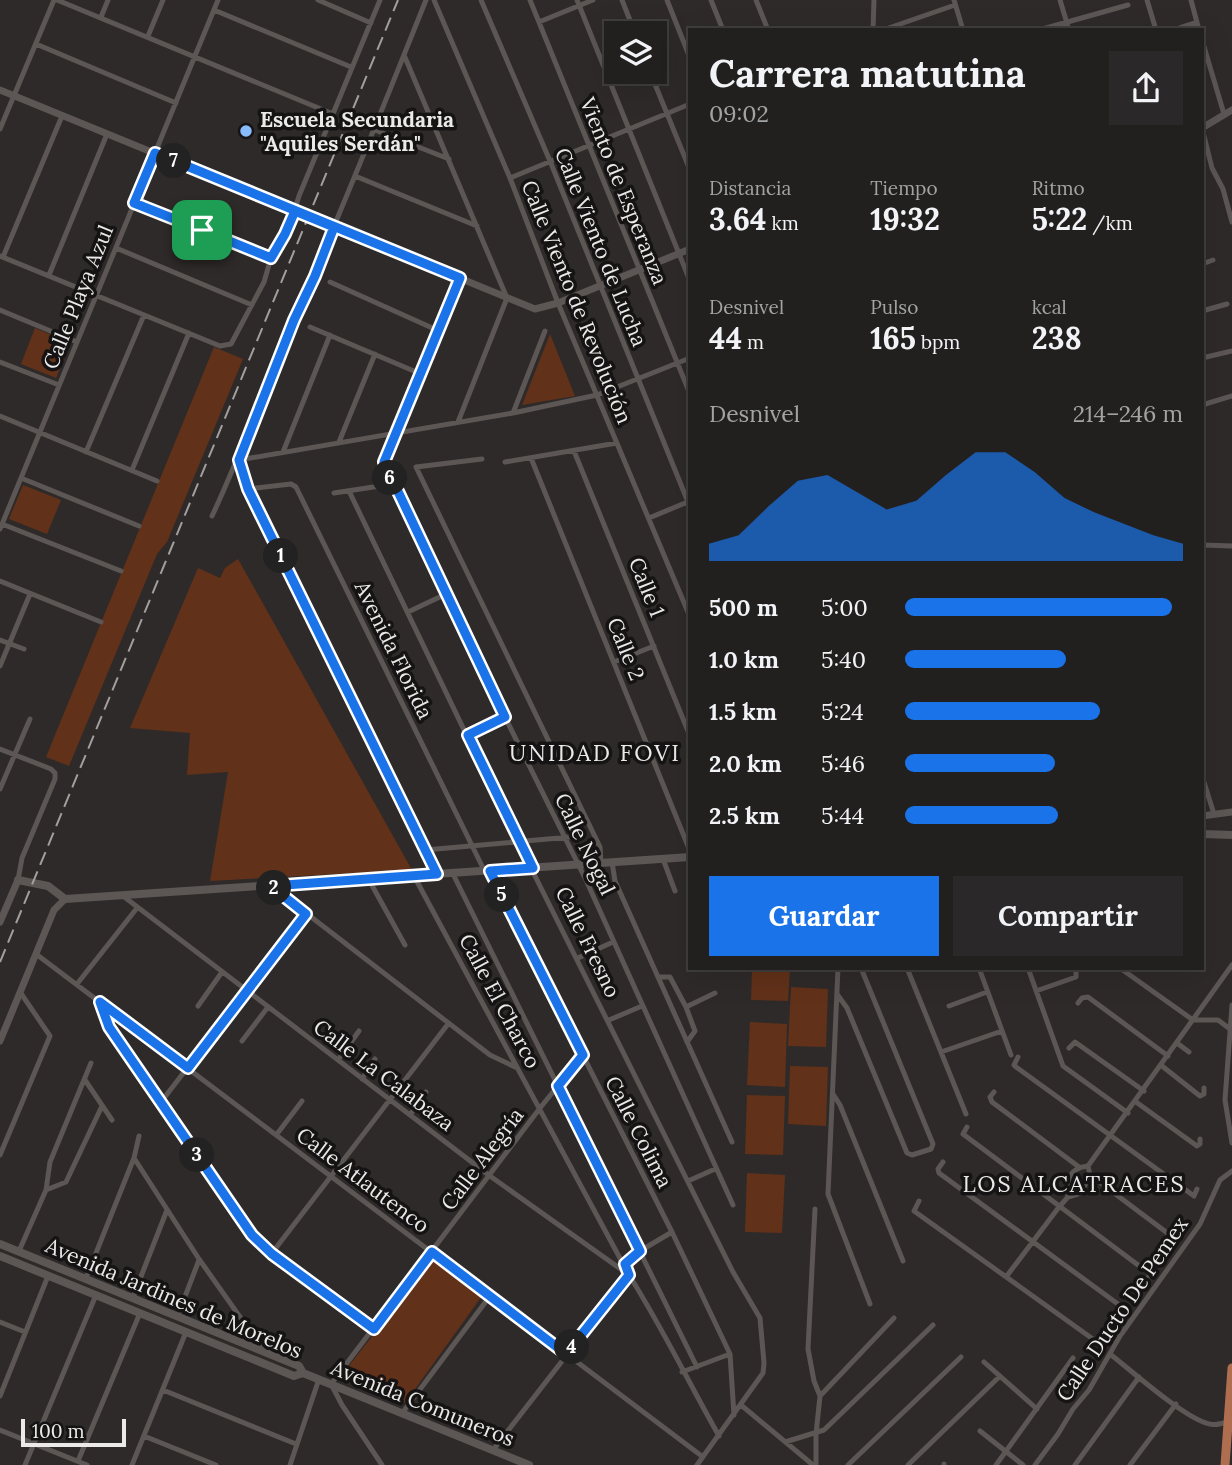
<!DOCTYPE html>
<html lang="es">
<head>
<meta charset="utf-8">
<style>
  body { margin:0; font-family:Lora,serif; background:#2a2828; color:#f1f3f6; height:100vh; display:flex; flex-direction:column; font-size:26px; white-space:nowrap }
  * { box-sizing:border-box; margin:0 }
  p { font-size:23px; color:#a2a3a4 }
  .icon { flex:none; width:38px; height:38px; fill:none; stroke:currentColor; stroke-width:2; stroke-linecap:round; stroke-linejoin:round }
  .map { position:relative; flex:1; overflow:hidden }
  .details { position:absolute; left:688px; top:28px; width:516px; height:942px; display:flex; flex-direction:column; background:#22201f; border-radius:0px; box-shadow:0 7px 28px #0002,0 0 0 2px #3f3e3d }
  .details>* { flex:none }
  .buttons { position:absolute; left:604px; top:21px; display:grid; gap:14px }
  .buttons a { display:grid; place-items:center; width:63px; height:63px; border-radius:0px; background:#22201f; box-shadow:0 7px 28px #0002,0 0 0 2px #3f3e3d; font-size:35px }
  .scale { position:absolute; left:21px; bottom:18px; width:105px; box-sizing:border-box; padding-left:7px; border:4px solid #eceae9; border-top:0; font-size:19px; line-height:24px; white-space:nowrap; color:#eceae9; -webkit-text-stroke:5px #151313; paint-order:stroke }
  .pin { position:absolute; display:grid; place-items:center; width:60px; height:60px; color:#fff; margin:-30px; border-radius:14px; box-shadow:0 4px 10px #0006 }
  .km { position:absolute; width:35px; height:35px; margin:-18px; border-radius:50%; background:#222; color:#fff; font-size:19px; line-height:35px; text-align:center }
  .round { display:grid; place-items:center; flex:none; width:74px; height:74px; border-radius:0px; background:#2a2828 }
  .head { display:flex; align-items:center; justify-content:space-between; height:119px; padding:0 21px }
  h1 { font-size:38px; font-weight:700; line-height:52px }
  .figures { display:grid; grid-template-columns:repeat(3,1fr); gap:10px; height:119px; padding:7px 21px }
  .figures div { display:grid; align-content:center }
  .figures b { font-size:30px; font-weight:700 }
  .figures small { font-size:19px; font-weight:400 }
  .figures p { font-size:19px }
  .chart { height:196px; padding:14px 21px }
  .chart p { display:flex; justify-content:space-between }
  .chart svg { width:100%; height:126px; margin-top:7px; fill:#1a73e8; opacity:.7 }
  .cta { display:flex; gap:14px; margin-top:auto; padding:14px 21px }
  .cta a { flex:1; height:80px; border-radius:0px; background:#1a73e8; color:#fff; font-size:28px; font-weight:700; line-height:80px; text-align:center }
  .cta a+a { background:#2a2828; color:#f1f3f6 }
  ul { padding:0 21px; list-style:none; font-size:23px }
  li { display:grid; grid-template-columns:112px 84px 1fr; align-items:center; height:52px }
  li i { height:18px; border-radius:9px; background:#1a73e8 }
  .map>svg:first-child { display:block }
</style>
</head>
<body>
<div class="map">
<svg width="1232" height="1465" viewBox="0 0 1232 1465">
  <rect width="100%" height="100%" fill="#2e2a29"/>
  <!-- green -->
  <path fill="#623119" d="M35,328L70,343L56,378L21,364Z
    M550,334L575,396L522,405Z
    M214,347L243,359L167,542L157,554L69,766L46,757Z
    M23,485L61,500L47,534L9,519Z
    M238,559L412,870L210,881L228,772L187,775L190,733L130,728L198,568L220,578L225,568Z
    M752,968H790L788,1001L751,1000Z
    M791,987L828,989L826,1047L788,1046Z
    M750,1022L787,1024L785,1087L747,1085Z
    M790,1066L828,1067L826,1126L788,1124Z
    M747,1095L785,1096L783,1155L745,1154Z
    M747,1173L785,1175L782,1233L745,1232Z
    M433,1258L482,1296L405,1403L341,1376Z"/>
  <g fill="none" stroke-linecap="round" stroke-linejoin="round">
    <!-- minor -->
    <path stroke="#5c5755" stroke-width="5" d="M57,0L333,114
      M318,0L371,23
      M434,0L510,178L558,303L690,617
      M481,0L550,161L690,507
      M530,0L690,394
      M577,0L690,281
      M622,0L635,33
      M667,0L690,58
      M711,0L723,30
      M756,0L768,30
      M954,0L963,30
      M1060,0L1069,30
      M1147,0L1156,30
      M1191,0L1199,30
      M214,10L351,67
      M101,17L108,0
      M539,22L593,0
      M873,30L874,0
      M883,30L955,5
      M1039,30L1128,5
      M1173,30L1197,22
      M148,36L163,0
      M1202,40L1224,114
      M36,44L176,103
      M404,55L507,298L458,422
      M650,72L690,170
      M1202,128L1212,168L1223,189L1232,222
      M0,129L54,0
      M375,130L449,159
      M355,176L477,226
      M510,178L690,104
      M134,203L271,258
      M116,248L252,305
      M0,256L220,346L231,344L264,282L271,258L291,222L299,196L380,0
      M3,257L62,116
      M1202,264L1213,260
      M49,275L107,134
      M460,278L384,462L505,717L586,880L733,1205
      M330,282L439,331
      M0,310L77,342
      M1202,311L1227,304
      M310,327L421,374
      M1202,358L1232,351
      M0,362L59,385
      M1202,405L1232,396
      M513,413L545,331
      M0,416L157,481
      M339,442L375,354
      M574,451L690,736
      M86,452L144,315
      M283,452L330,335
      M531,458L690,851
      M482,459L416,467L600,847L601,863
      M239,460L513,413L597,395L690,358
      M239,461L248,489L437,874
      M505,462L617,443
      M132,470L189,333
      M21,478L139,526
      M248,489L291,484L296,487L485,872
      M349,491L518,842L733,1272L760,1318L764,1363L763,1373L697,1465
      M334,493L393,484
      M212,516C243,451 265,384 294,319C341,214 383,107 426,0
      M649,518L690,501
      M2,524L121,571
      M0,529L218,0
      M1202,545L1232,546
      M0,581L101,622
      M408,612L446,594
      M0,640L24,649
      M614,662L654,646
      M0,666L30,594
      M468,735L505,717
      M0,749L51,769L55,773V779L22,858L18,880
      M1202,776L1214,814
      M0,789L30,719
      M425,850L582,836
      M663,859L675,891
      M612,862L615,881L732,1142
      M490,871L672,1232L730,1354L734,1415
      M453,874L697,1367
      M414,876L629,1275C662,1327 689,1383 719,1436
      M369,880L405,945
      M271,886L490,1055L515,1067
      M123,896L490,1176L629,1275L493,1450
      M36,954L703,1457
      M578,958L613,942
      M838,968L828,1194L870,1304
      M907,968L966,1114
      M979,968L1011,1055
      M1028,968L1063,1066L1128,1113
      M1120,968L1193,1020
      M658,977H670L686,1007L695,1031L687,1042
      M77,984L137,908
      M1036,991L1076,977V968
      M837,994L847,1008L907,1153L912,1155L931,1149L933,1144L861,968
      M1078,1003L1082,998L1088,997L1168,1056
      M101,1004L109,1027L252,1235L272,1253L374,1329
      M1232,1005L1225,1100L1232,1143
      M198,1006L222,972
      M949,1006L987,992
      M686,1007L715,993
      M609,1020L642,1006
      M1193,1020H1218L1230,1029
      M242,1041L268,1007
      M1177,1043L1189,1052
      M1069,1048L1075,1042L1144,1091
      M941,1052L1002,1031
      M1018,1057L1014,1065L1016,1067L1194,1196L1197,1189
      M338,1060L359,1031
      M1162,1066L1200,1096L1204,1094V1088
      M362,1079L375,1059
      M85,1080L112,1120
      M994,1092L990,1097L992,1102L1079,1167
      M833,1094L840,1105L903,1261
      M161,1102L306,914
      M1136,1102L1197,1146L1200,1144V1139
      M410,1115L426,1092
      M967,1127L963,1134L1150,1274L1143,1287
      M277,1134L302,1101
      M0,1155L50,1036L20,992
      M134,1158L199,1259L264,1351
      M943,1162L938,1169L939,1173L1122,1307L1123,1313L1116,1325
      M1090,1175L1174,1238V1243L1167,1253
      M688,1181L715,1169
      M46,1190L66,1182L102,1106
      M1068,1197C1066,1180 1069,1168 1088,1166L1232,965
      M919,1201L914,1211L1097,1342H1102L1107,1335
      M815,1209L808,1349L814,1381L820,1396L816,1434V1465
      M19,1251L46,1190L50,1162L91,1063
      M272,1253L448,1024
      M625,1264L640,1251L672,1232
      M1006,1277L1059,1207L1068,1197L1081,1193L1090,1175L1088,1166
      M86,1278L134,1158L139,1136
      M133,1297L167,1210
      M178,1315L199,1260
      M0,1322L25,1332
      M1110,1354C1133,1372 1181,1415 1206,1423C1213,1426 1220,1424 1228,1422
      M984,1362L1037,1409
      M682,1372L730,1354
      M163,1390L296,1444
      M0,1396L48,1276
      M820,1396L894,1318
      M741,1405L813,1465
      M403,1412L490,1296
      M0,1430L87,1465
      M980,1431L1023,1465
      M144,1436L216,1465
      M785,1442L824,1430L933,1325
      M78,1461L140,1313
      M25,1465L96,1295
      M132,1465L186,1332
      M290,1465L319,1379
      M382,1465L342,1405L331,1384L540,1108L583,1055
      M848,1465L961,1357
      M908,1465L1000,1376
      M944,1465V1464
      M996,1465L1073,1358
      M1035,1465L1058,1434L1073,1409L1089,1390L1120,1336L1200,1224L1220,1180L1232,1171
      M1075,1465L1139,1377
      M1130,1465L1176,1404"/>
    <!-- tertiary -->
    <path stroke="#5c5755" stroke-width="7" d="M0,90L535,309L558,303L690,249
      M1202,128L1232,110
      M1202,816L1232,812
      M0,922L18,880
      M0,1041L54,910L65,899"/>
    <!-- secondary -->
    <path stroke="#5c5755" stroke-width="8" d="M1202,834L1232,835
      M18,880L48,886L65,899L690,857
      M0,1244L299,1366L303,1373L529,1465
      M0,1256L294,1376L303,1373"/>
    <!-- trunk -->
    <path stroke="#af6e50" stroke-width="9" d="M1225,1465L1232,1368"/>
    <!-- rail -->
    <path stroke="#a29f9e" stroke-width="2" stroke-dasharray="14 7" stroke-linecap="butt" d="M0,962L398,0"/>
  </g>
  <g fill="none" stroke-linecap="round" stroke-linejoin="round">
    <defs>
      <path id="route" d="M202,230L271,258L285,234L295,211L334,227L315,276L294,320L239,460L248,489L437,874L271,886L306,914L188,1068L100,1002L109,1027L252,1235L272,1254L374,1329L432,1252L566,1354L629,1275L625,1264L640,1251L558,1086L583,1055L490,871L533,868L468,735L505,717L384,462L460,278L155,153L134,203L202,230"/>
    </defs>
    <!-- route casing -->
    <use href="#route" stroke="#fff" stroke-width="14"/>
    <!-- route -->
    <use href="#route" stroke="#1a73e8" stroke-width="9"/>
  </g>
  <!-- markers -->
  <circle fill="#87bbfb" stroke="#151313" stroke-width="2.5" cx="246" cy="131" r="7"/>
  <g text-anchor="middle" dominant-baseline="central" stroke-width="7" stroke-linejoin="round" paint-order="stroke">
    <!-- poi labels -->
    <g font-size="21" font-weight="bold" fill="#eceae9" stroke="#151313" text-anchor="start">
      <text x="260" y="119">Escuela Secundaria<tspan x="260" dy="24">"Aquiles Serdán"</tspan></text>
    </g>
    <!-- street labels -->
    <g font-size="21" fill="#eceae9" stroke="#151313">
      <text transform="translate(624 191) rotate(68)">Viento de Esperanza</text>
      <text transform="translate(601 247) rotate(68)">Calle Viento de Lucha</text>
      <text transform="translate(78 297) rotate(-68)">Calle Playa Azul</text>
      <text transform="translate(577 302) rotate(68)">Calle Viento de Revolución</text>
      <text transform="translate(647 587) rotate(68)">Calle 1</text>
      <text transform="translate(626 649) rotate(68)">Calle 2</text>
      <text transform="translate(394 650) rotate(64)">Avenida Florida</text>
      <text transform="translate(585 844) rotate(64)">Calle Nogal</text>
      <text transform="translate(588 942) rotate(64)">Calle Fresno</text>
      <text transform="translate(500 1001) rotate(62)">Calle El Charco</text>
      <text transform="translate(384 1075) rotate(37)">Calle La Calabaza</text>
      <text transform="translate(639 1132) rotate(63)">Calle Colima</text>
      <text transform="translate(482 1159) rotate(-53)">Calle Alegría</text>
      <text transform="translate(363 1180) rotate(37)">Calle Atlautenco</text>
      <text transform="translate(174 1298) rotate(23)">Avenida Jardines de Morelos</text>
      <text transform="translate(1122 1309) rotate(-56)">Calle Ducto De Pemex</text>
      <text transform="translate(423 1403) rotate(22)">Avenida Comuneros</text>
    </g>
    <!-- neighbourhood labels -->
    <g font-size="23" letter-spacing="2" fill="#eceae9" stroke="#151313">
      <text x="595" y="752">UNIDAD FOVI</text>
      <text x="1074" y="1183">LOS ALCATRACES</text>
    </g>
  </g>
</svg>
<div class="buttons">
<a><svg class="icon" aria-label="layers" viewBox="0 0 24 24"><path d="M12 4l9 5-9 5-9-5zM3 14l9 5 9-5"/></svg></a>
</div>
<div class="scale">100 m</div>
<div class="pin" style="left:202px;top:230px;background:#1e9e55"><svg class="icon" aria-label="arrive" viewBox="0 0 24 24"><path d="M6 21V4h12l-3 4 3 4H6"/></svg></div>
<b class="km" style="left:281px;top:556px">1</b>
<b class="km" style="left:274px;top:888px">2</b>
<b class="km" style="left:197px;top:1155px">3</b>
<b class="km" style="left:572px;top:1347px">4</b>
<b class="km" style="left:502px;top:895px">5</b>
<b class="km" style="left:390px;top:478px">6</b>
<b class="km" style="left:174px;top:161px">7</b>
<section class="details">
<div class="head"><div><h1>Carrera matutina</h1><p>09:02</p></div><a class="round"><svg class="icon" aria-label="share" viewBox="0 0 24 24"><path d="M12 15V3M7 8l5-5 5 5M5 13v7h14v-7"/></svg></a></div>
<div class="figures">
<div><p>Distancia</p><b>3.64<small> km</small></b></div>
<div><p>Tiempo</p><b>19:32</b></div>
<div><p>Ritmo</p><b>5:22<small> /km</small></b></div>
</div>
<div class="figures">
<div><p>Desnivel</p><b>44<small> m</small></b></div>
<div><p>Pulso</p><b>165<small> bpm</small></b></div>
<div><p>kcal</p><b>238</b></div>
</div>
<div class="chart"><p><span>Desnivel</span>214–246 m</p>
<svg viewBox="0 0 160 44" preserveAspectRatio="none"><path d="M0 44V38L10 35L20 25L30 16L40 14L50 20L60 26L70 23L80 14L90 6L100 6L110 13L120 22L130 27L140 31L150 35L160 38V44z"/></svg>
</div>
<ul>
<li><b>500 m</b>5:00<i style="width:96%"></i></li>
<li><b>1.0 km</b>5:40<i style="width:58%"></i></li>
<li><b>1.5 km</b>5:24<i style="width:70%"></i></li>
<li><b>2.0 km</b>5:46<i style="width:54%"></i></li>
<li><b>2.5 km</b>5:44<i style="width:55%"></i></li>
</ul>
<div class="cta"><a>Guardar</a><a>Compartir</a></div>
</section>
</div>
</body>
</html>
